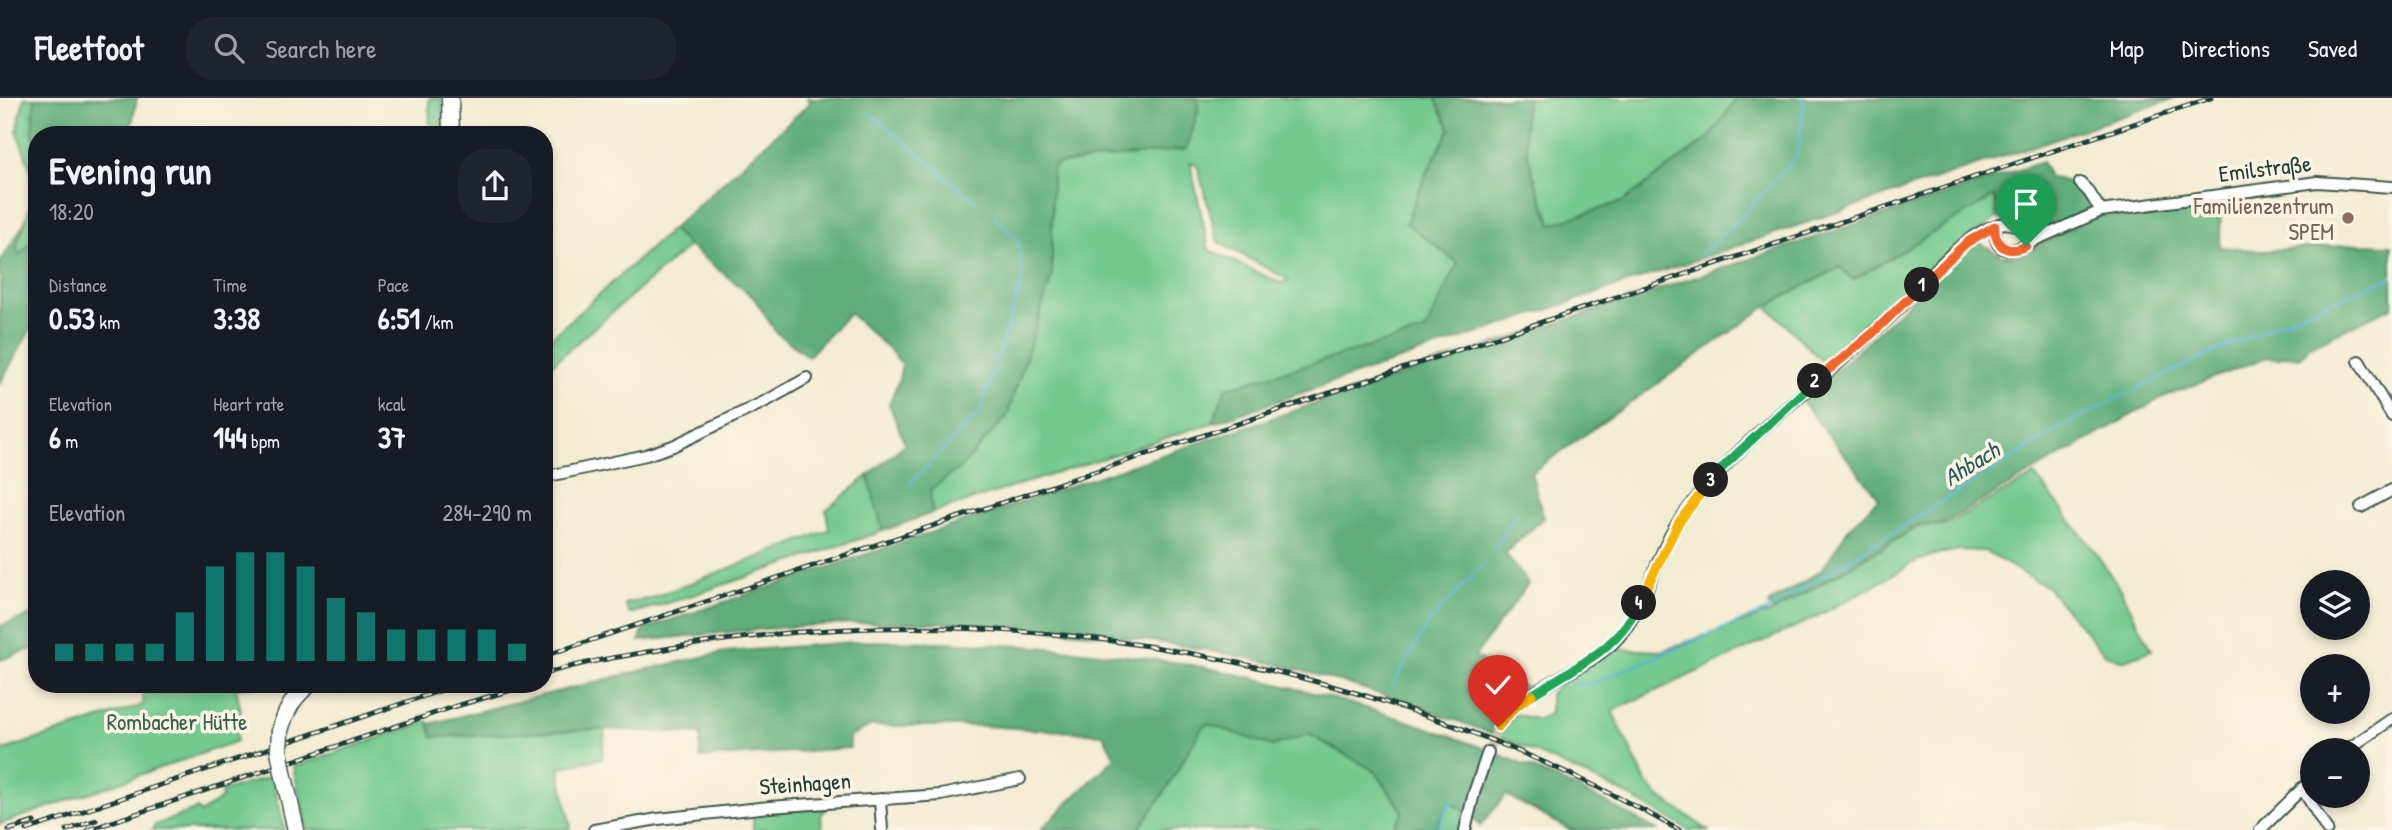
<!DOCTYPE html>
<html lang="en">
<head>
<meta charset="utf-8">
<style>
  body { margin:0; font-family:"Patrick Hand",sans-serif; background:#20242c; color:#f1f3f6; height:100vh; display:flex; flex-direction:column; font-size:26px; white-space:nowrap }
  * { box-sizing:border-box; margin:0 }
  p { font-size:23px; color:#9ea1a6 }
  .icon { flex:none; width:38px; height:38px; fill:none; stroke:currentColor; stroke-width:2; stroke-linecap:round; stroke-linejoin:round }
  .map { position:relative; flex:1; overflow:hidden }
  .panel { position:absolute; left:28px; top:28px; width:525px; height:567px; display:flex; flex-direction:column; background:#171b24; border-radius:28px; box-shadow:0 4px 10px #0003 }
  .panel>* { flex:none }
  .buttons { position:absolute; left:2300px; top:472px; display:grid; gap:14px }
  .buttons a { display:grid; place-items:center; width:70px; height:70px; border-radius:50%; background:#171b24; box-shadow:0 4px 10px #0003; font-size:35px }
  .pin { position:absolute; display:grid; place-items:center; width:60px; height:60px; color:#fff; margin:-72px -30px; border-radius:50% 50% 50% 0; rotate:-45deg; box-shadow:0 0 7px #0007 }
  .pin .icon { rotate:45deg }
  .km { position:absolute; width:35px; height:35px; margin:-18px; border-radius:50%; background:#222; color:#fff; font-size:19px; line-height:35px; text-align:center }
  .round { display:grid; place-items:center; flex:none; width:74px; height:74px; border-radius:28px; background:#20242c }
  .summary { display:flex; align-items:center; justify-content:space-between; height:119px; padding:0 21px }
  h1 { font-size:38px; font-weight:800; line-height:52px }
  .figures { display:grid; grid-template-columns:repeat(3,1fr); gap:10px; height:119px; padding:7px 21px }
  .figures div { display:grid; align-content:center }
  .figures b { font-size:30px; font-weight:800 }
  .figures small { font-size:19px; font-weight:400 }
  .figures p { font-size:19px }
  .chart { height:196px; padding:14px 21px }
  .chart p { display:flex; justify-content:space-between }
  .chart svg { width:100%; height:126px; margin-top:7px; stroke:#0f766e; stroke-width:6 }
  header { display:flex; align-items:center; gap:42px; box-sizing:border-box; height:98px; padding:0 35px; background:#171b24; border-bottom:2px solid #363941 }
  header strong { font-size:33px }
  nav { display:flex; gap:38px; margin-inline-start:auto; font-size:24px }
  .search { width:490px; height:63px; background:#20242c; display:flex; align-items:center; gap:18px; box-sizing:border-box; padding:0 24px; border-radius:28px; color:#9ea1a6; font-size:26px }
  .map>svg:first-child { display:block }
</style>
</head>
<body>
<header>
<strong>Fleetfoot</strong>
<div class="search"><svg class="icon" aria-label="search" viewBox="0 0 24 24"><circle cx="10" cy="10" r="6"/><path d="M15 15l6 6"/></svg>Search here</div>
<nav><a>Map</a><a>Directions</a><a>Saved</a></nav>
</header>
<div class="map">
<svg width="2392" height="732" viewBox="0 0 2392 732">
  <rect width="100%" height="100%" fill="#fcf5e5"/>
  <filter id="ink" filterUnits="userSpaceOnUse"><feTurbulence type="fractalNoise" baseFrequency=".0143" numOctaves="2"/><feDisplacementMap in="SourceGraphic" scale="14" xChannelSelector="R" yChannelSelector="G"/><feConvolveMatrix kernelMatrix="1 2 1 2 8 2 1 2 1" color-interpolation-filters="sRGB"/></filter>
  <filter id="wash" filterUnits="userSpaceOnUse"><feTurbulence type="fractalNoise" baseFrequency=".00686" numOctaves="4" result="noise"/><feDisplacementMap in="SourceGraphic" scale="28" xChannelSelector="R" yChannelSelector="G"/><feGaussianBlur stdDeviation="1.57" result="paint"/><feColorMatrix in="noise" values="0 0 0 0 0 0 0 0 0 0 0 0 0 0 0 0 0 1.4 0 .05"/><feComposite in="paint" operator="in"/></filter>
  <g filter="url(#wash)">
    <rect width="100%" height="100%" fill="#f3ecd3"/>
    <!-- green -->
    <path fill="#73c98e" stroke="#498361" stroke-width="2" fill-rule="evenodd" d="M24,0H35L32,33L37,47V138L20,157L16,149L34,97L33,78L17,34Z
      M429,0H442L444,37H430Z
      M1198,0H1435L1450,30L1424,80L1407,125L1458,165L1425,233L1227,290L1212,325L932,415L930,392L962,368L1007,318L1052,178V71L1057,66L1187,51L1198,12ZM1190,64L1197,67L1218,144L1289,182L1280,185L1209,152Z
      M1528,0H1737L1710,39L1622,104L1552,126C1538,90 1514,38 1528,0Z
      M1995,98L1996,120L1927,177L1827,268L1767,208L1840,169L1853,182Z
      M672,131L689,148L544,273V246Z
      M2035,377L2096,455L2120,491L2152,552L2122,563L2104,555L2047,489L1984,453L1960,452L1937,456L1912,465L1886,481L1812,521L1612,613L1645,682L1657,697L1708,732H1689L1622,694L1499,638L1514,616L1539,622L1550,615V596L1561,584L1614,551L1662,553L1774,513L1920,428L1945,427Z
      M868,378L883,433L681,501L629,516L625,506L654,499L829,432L826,412Z
      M143,586H268C255,591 248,586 236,590L241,613L235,627L237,643L0,726V653L143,607Z
      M428,623L434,639L605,631L602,660L559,670L571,730L560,732H307L293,669Z
      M1209,626L1272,648L1308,636L1375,673L1403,714L1392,732H1138L1164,695L1203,628Z
      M272,678L285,732H152L155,727L197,711L200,715L222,700L221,694Z
      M1449,704L1464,711L1460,732H1408Z
      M827,710L821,717L822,732H753V715Z"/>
    <!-- forest -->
    <path fill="#5ead79" stroke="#3e7556" stroke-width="2" d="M35,0H137L130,37H37V47L32,33Z
      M807,0H1198V12L1187,51L1057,66L1052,71V178L1007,318L962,368L930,392L932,415L883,433L868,378L905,346L889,306L899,282L902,266L890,252L849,215L808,259L776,234L753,199L689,148L672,131L810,5Z
      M1435,0H1527C1518,41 1535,88 1552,126L1622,104L1710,39L1737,0H2176L1212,325L1226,290L1425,233L1458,165L1406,125L1424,80L1450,31Z
      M2042,64L2049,79C2071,83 2080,90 2090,109L2048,132L2037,134L2019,123L1997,120L1995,98L1853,182L1839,169L1767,208L1531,375L1544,420L1505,455L1528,486L1475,558L1532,593L1504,610L1497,637C1425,612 1354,585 1280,567C1171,542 1057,529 945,525C843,521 740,533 639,543L644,531C1109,372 1576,220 2042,64Z
      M2221,103L2220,149L2266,153L2356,146L2392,147V209L2310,248L2300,259L2284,258L2278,261L2267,259L2163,299L1940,427H1920L1774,513L1768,506L1822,472L1846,434L1879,400L1800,301L1834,274L1976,142L2002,158L2022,156L2095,117H2118Z
      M26,122L16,149L20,157L37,138V220L0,285V165Z
      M37,515V549L0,562V528Z
      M866,543C969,543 1071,549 1173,564C1209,569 1246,578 1282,587C1411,619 1540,666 1657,732H1570L1506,697L1480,728L1464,711L1449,705L1434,731L1412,729L1408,732H1392L1403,713L1375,673L1309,636L1272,648L1209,626L1203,628L1164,695L1138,732H1040L1115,660L1103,636L985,628H870L849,639L850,650L700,660V636L605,631L433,639L429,626L639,573L725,554Z"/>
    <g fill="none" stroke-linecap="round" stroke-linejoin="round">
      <!-- stream -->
      <path stroke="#55b4d3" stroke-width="2.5" d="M870,15L975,103
        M1699,158L1742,118L1797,58L1804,5L1802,0
        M908,388L980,314L1023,180L1019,144L994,118
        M1494,452L1517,416
        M1574,585L1591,586L1764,514L2070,324L2184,268L2302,215L2392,179
        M1392,589L1428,525L1485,465
        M1437,732L1448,708L1455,702"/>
    </g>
  </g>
  <g filter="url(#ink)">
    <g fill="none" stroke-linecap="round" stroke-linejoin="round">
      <!-- street-tunnel -->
      <path stroke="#c9c9b3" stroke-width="10" stroke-dasharray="10 5" stroke-linecap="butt" d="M1488,654L1498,629"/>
      <defs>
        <path id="street" d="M2080,85L2089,94L2101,113
          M1995,128C1993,162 2018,153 2037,141
          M2359,263L2392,318
          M544,379L646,357L673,348L768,302L807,280
          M2361,409L2392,392
          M1498,629C1524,588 1579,577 1613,545C1647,512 1654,458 1681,420C1738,342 1817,287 1887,222C1920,192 1955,140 1999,126C2013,122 2026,133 2037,141L2101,113L2317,84L2392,89
          M2345,653L2392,621
          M2302,690L2327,732
          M880,701L882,732
          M594,732L658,721L769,709L941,697L1020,681
          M1465,732L1474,695L1488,654
          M2260,732L2312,681"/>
        <path id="secondary" d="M450,0L451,37
          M280,633C285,614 293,598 310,586
          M283,674L296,732"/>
      </defs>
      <!-- street casing -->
      <use href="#street" stroke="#3f574c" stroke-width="14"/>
      <!-- secondary casing -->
      <use href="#secondary" stroke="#3f574c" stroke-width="19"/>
      <!-- street -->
      <use href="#street" stroke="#fff" stroke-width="10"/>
      <!-- secondary -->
      <use href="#secondary" stroke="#fff" stroke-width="16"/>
      <defs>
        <path id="rail" d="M544,558L2211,0
          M544,576C589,562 637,556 683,548C1022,493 1381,564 1679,732
          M9,732L34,724
          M27,732L460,586
          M67,732L96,722
          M88,732L453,609L532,586"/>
      </defs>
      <!-- rail casing -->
      <use href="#rail" stroke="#1f3d34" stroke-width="5"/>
      <!-- rail -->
      <use href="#rail" stroke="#fcf5e5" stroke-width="2.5" stroke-dasharray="8" stroke-linecap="butt"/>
      <defs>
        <path id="secondary-bridge" d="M280,633L279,652L283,674"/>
      </defs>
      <!-- secondary-bridge casing -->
      <use href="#secondary-bridge" stroke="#3f574c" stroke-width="19" stroke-linecap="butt"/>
      <!-- secondary-bridge -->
      <use href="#secondary-bridge" stroke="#fff" stroke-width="16"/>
    </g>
  </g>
  <g fill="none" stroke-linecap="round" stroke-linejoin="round" filter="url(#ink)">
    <defs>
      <path id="split-1" d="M1922,187L1966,145L1995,128C1994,148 2007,157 2026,148"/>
      <path id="split-2" d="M1815,283L1873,235L1922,187"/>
      <path id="split-3" d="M1711,382L1726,366L1815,283"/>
      <path id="split-4" d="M1639,505L1679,424L1711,382"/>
      <path id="split-5" d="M1532,597C1573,569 1617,554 1639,505"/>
      <path id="split-6" d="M1498,629L1513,611L1532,597"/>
    </defs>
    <!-- split-1 casing -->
    <use href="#split-1" stroke="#fff" stroke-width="14"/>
    <!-- split-2 casing -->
    <use href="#split-2" stroke="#fff" stroke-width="14"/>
    <!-- split-3 casing -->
    <use href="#split-3" stroke="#fff" stroke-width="14"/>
    <!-- split-4 casing -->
    <use href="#split-4" stroke="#fff" stroke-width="14"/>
    <!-- split-5 casing -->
    <use href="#split-5" stroke="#fff" stroke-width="14"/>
    <!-- split-6 casing -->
    <use href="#split-6" stroke="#fff" stroke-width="14"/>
    <!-- split-1 -->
    <use href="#split-1" stroke="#f0652b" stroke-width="9"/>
    <!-- split-2 -->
    <use href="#split-2" stroke="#f0652b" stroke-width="9"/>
    <!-- split-3 -->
    <use href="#split-3" stroke="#22a559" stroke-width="9"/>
    <!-- split-4 -->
    <use href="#split-4" stroke="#f5b400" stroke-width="9"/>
    <!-- split-5 -->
    <use href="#split-5" stroke="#22a559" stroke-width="9"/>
    <!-- split-6 -->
    <use href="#split-6" stroke="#f5b400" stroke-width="9"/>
  </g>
  <!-- markers -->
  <circle fill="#8d6e63" stroke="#fcf5e5" stroke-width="2.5" cx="2348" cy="120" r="7"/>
  <g text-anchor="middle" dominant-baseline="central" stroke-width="7" stroke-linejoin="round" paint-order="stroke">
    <!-- street labels -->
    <g font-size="23" fill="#1f3d34" stroke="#fcf5e5">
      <text transform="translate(2265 70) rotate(-7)">Emilstraße</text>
      <text transform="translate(805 685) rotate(-4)">Steinhagen</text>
    </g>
    <!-- education labels -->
    <g font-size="23" fill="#785e54" stroke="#fcf5e5" text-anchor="end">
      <text x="2334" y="107">Familienzentrum<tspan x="2334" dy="26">SPEM</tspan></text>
    </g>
    <!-- park labels -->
    <g font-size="23" fill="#34604a" stroke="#fcf5e5">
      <text x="177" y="623">Rombacher Hütte</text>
    </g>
    <!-- water labels -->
    <g font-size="24" font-style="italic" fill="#2c5b5c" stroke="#fcf5e5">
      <text transform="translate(1971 365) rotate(-32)">Ahbach</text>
    </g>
  </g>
</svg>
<div class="buttons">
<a><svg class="icon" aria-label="layers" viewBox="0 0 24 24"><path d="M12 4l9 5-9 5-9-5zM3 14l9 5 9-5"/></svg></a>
<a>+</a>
<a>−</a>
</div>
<div class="pin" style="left:2026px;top:148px;background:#1e9e55"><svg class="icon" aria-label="arrive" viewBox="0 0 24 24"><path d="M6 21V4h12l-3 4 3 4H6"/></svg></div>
<div class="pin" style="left:1498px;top:629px;background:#d93025"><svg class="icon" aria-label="check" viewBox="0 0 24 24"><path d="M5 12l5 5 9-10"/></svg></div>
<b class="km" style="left:1922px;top:187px">1</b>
<b class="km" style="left:1815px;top:283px">2</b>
<b class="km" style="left:1711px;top:382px">3</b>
<b class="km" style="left:1639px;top:505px">4</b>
<section class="panel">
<div class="summary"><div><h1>Evening run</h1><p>18:20</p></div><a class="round"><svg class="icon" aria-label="share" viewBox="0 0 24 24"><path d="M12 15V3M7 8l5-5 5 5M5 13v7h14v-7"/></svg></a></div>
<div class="figures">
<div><p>Distance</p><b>0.53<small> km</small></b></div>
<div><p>Time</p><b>3:38</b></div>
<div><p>Pace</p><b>6:51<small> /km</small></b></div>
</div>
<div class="figures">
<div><p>Elevation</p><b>6<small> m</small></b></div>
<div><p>Heart rate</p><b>144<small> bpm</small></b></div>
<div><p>kcal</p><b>37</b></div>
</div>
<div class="chart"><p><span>Elevation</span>284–290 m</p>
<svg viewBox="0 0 160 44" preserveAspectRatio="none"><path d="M5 44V38M15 44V38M25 44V38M35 44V38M45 44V27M55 44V11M65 44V6M75 44V6M85 44V11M95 44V22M105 44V27M115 44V33M125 44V33M135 44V33M145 44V33M155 44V38"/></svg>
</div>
</section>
</div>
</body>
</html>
